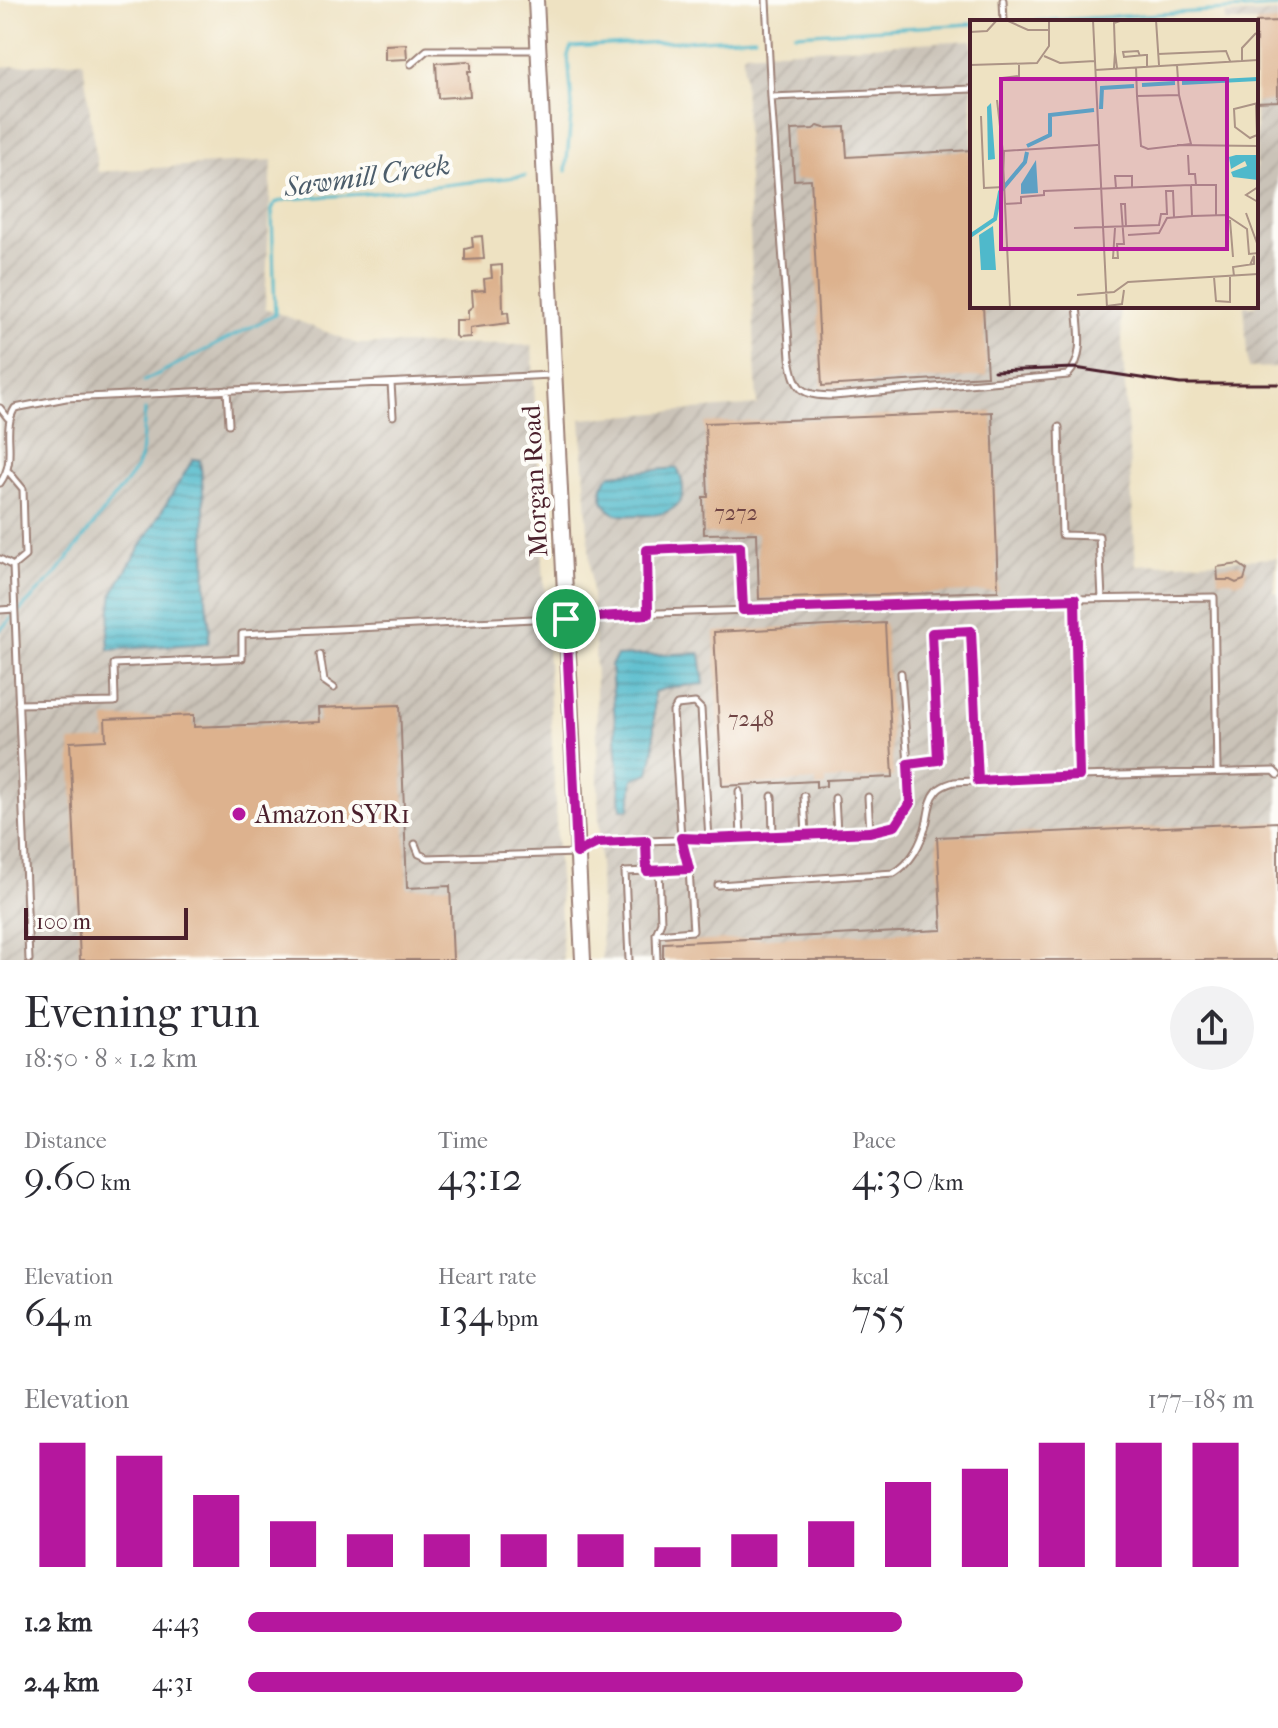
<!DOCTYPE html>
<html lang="en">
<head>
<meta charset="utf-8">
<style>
  body { margin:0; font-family:"IM FELL French Canon",serif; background:#f2f2f3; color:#2b2b33; height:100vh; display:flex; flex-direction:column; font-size:30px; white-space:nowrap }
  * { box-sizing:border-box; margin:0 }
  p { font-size:26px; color:#7c7c81 }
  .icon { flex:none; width:44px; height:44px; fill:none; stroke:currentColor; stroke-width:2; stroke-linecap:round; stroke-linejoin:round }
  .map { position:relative; height:960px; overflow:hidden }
  .sheet { display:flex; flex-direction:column; background:#fff; flex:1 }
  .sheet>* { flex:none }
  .scale { position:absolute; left:24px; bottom:20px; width:164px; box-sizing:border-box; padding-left:8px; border:4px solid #4a1f2b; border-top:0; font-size:22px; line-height:28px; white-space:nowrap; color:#4a1f2b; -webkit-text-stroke:6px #fdfcf7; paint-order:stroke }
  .pin { position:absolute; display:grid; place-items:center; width:68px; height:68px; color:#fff; margin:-34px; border:4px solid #fff; border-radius:50%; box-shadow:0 2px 8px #0007 }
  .round { display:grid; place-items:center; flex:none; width:84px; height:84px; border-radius:42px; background:#f2f2f3 }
  .summary { display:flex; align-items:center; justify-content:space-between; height:136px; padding:0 24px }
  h1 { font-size:44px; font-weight:600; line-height:60px }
  .figures { display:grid; grid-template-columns:repeat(3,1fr); gap:12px; height:136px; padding:8px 24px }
  .figures div { display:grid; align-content:center }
  .figures b { font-size:40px; font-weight:600 }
  .figures small { font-size:22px; font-weight:400 }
  .figures p { font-size:22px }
  .chart { height:224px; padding:16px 24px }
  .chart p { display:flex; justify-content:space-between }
  .chart svg { width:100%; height:144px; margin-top:8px; stroke:#b5179e; stroke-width:6 }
  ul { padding:0 24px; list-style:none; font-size:26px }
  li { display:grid; grid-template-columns:128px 96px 1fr; align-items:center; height:60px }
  li i { height:20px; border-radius:10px; background:#b5179e }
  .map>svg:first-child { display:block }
</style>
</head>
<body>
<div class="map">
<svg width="1278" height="960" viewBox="0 0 1278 960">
  <defs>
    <pattern id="industrial-furrows" width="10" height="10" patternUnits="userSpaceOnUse" patternTransform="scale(2)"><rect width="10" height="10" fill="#cac3b8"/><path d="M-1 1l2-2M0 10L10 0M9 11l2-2" fill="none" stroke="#afa79e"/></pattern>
    <pattern id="water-rules" width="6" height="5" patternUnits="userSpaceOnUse" patternTransform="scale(2)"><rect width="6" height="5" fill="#4fb9cb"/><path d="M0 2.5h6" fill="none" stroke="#4496a5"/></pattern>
  </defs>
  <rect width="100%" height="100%" fill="#fdfcf7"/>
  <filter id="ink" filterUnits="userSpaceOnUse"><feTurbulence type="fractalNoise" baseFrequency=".0125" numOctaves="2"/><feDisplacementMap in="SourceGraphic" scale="16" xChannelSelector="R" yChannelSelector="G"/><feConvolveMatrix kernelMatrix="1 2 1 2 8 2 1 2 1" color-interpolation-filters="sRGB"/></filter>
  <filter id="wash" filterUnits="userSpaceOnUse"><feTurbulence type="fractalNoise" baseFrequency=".006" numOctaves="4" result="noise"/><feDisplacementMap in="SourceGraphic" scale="32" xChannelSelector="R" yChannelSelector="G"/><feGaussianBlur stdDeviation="1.8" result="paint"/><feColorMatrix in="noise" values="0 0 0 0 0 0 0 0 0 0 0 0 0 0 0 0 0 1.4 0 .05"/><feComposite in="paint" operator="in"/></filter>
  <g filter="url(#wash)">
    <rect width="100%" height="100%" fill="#eee2c2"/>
    <!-- industrial -->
    <path fill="url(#industrial-furrows)" d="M1278,12V367L1248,368L1244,306H1256V22H1225V15Z
      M972,40V306H1120L1136,565L1277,558L1274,592L1278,593V960H602L595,645L581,419L757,405L743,53Z
      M83,61L98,172L272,160L265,308L357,344L532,345L563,960H0V67Z"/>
    <!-- water -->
    <path fill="url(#water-rules)" stroke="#4c6c7b" stroke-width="2" d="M193,459L200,460C206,506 205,553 206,599C207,615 212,626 208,643L109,650L108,633L113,592Z
      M677,468C694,503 672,517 639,515C631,515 621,517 614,513C603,507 601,496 602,486L611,474Z
      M700,653L704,684L671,687L654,692V750L649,773L633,779L630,809H621L611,665L617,656Z"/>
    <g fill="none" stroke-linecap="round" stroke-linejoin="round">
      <!-- stream -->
      <path stroke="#4fb9cb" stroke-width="3" d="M1022,22L1278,7
        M795,34L972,24
        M566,171L572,105L568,55L571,47L755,37
        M144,381L275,315L272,210L275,203L288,199L363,194L525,176
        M0,630L56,574L136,469L141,456L145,410"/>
    </g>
    <g id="blocks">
      <!-- building -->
      <path fill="#ddb28e" d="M1278,21V101L1256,102V22Z
        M406,44L407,59L385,60V45Z
        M468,61L471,63V71H468L470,96L438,98L436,63Z
        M818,126L824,128L845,127L847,157L972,150V306H983L987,376L822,386L811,179L794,180L791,130L813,129Z
        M482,236L484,259L465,260V249L473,247L472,237Z
        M502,265L503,313L508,312L509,323L470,328V337L458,338L455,336V320H468V310L473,306L472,291L485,290L484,279L492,278L491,266Z
        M992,412L998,591L759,599L757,533L704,534L703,497H708L705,423Z
        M1239,564L1247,570L1244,580L1236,583L1230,580H1218L1217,567Z
        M885,623L893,777L826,780V786L816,787V781L722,786L714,632Z
        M400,705L407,888L450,886L453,960H80L70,742L106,740L105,719L194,715V727L319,722L318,708Z
        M1278,822V960H663V943L942,930L937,837Z"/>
    </g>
  </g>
  <g filter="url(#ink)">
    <use href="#blocks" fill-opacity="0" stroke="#9c8076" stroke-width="2"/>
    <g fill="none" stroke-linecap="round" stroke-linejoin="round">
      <defs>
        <path id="lane" d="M766,0L771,97L972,89
          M1003,0L1004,22
          M411,64L427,50H538
          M771,97L790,358C795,390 801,396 834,396L1068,375C1085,357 1079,329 1077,306
          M391,383L393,416
          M227,390L229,424
          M0,408L8,418
          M1059,427L1062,535L1099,536L1102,599
          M8,471L23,489L25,556L13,566
          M0,483C19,457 0,432 15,408L66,398L552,375
          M0,559L13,566
          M13,566L29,960
          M1075,599L1214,597L1217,771
          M0,610L14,609
          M648,614L647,550L740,546L743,610
          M320,655L324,681L334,688
          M901,673L908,764
          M18,704L115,702L114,664L242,658V634L629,614L1075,599L1079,776L954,782C948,784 941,786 937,791C930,799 929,810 927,821C922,842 913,862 894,873L718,885
          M1079,776L1274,771L1278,775
          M739,791L741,838
          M772,796L773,836
          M804,796L806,835
          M868,797L870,832
          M835,798L837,833
          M415,844L419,854L428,858L577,853L597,843L870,832L895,826L910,803L908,764L938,760L932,633L971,631L978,781
          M659,870L689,869
          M647,871L659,870L661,922L656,934
          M629,960L625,872L647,871L646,841
          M657,960L656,934L693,931L689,869L681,838L673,712L677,705L695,703L701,709L709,839"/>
        <path id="secondary" d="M536,0L583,960"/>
      </defs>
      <!-- lane casing -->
      <use href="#lane" stroke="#9c8076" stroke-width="9"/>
      <!-- secondary casing -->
      <use href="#secondary" stroke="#9c8076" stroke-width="18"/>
      <!-- lane -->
      <use href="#lane" stroke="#fff" stroke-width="5"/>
      <!-- secondary -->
      <use href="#secondary" stroke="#fff" stroke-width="14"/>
      <!-- rail -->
      <path stroke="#4a1f2b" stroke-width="3" d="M994,371L1075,368L1180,384H1278"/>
    </g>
  </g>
  <g fill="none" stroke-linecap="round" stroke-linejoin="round" filter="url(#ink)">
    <defs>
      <path id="route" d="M740,546L743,610L1075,599L1079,776L978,781L971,631L932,633L938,760L908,764L910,803L895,826L870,832L709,839L681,838L689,869L647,871L646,841L597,843L577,853L566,619L648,614L647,550Z"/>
    </defs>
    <!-- route casing -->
    <use href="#route" stroke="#fff" stroke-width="16"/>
    <!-- route -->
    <use href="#route" stroke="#b5179e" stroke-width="10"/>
  </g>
  <!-- markers -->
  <circle fill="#b5179e" stroke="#fdfcf7" stroke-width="3" cx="239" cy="814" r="8"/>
  <g text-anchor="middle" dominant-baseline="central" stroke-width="8" stroke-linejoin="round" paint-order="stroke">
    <!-- number labels -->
    <g font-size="22" fill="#6f4444">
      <text x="736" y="513">7272</text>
      <text x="751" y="719">7248</text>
    </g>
    <!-- street labels -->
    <g font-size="26" fill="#4a1f2b" stroke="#fdfcf7">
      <text transform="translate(535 481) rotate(-93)">Morgan Road</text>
    </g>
    <!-- poi labels -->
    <g font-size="26" fill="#4a1f2b" stroke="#fdfcf7" text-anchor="start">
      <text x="255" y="814">Amazon SYR1</text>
    </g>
    <!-- water labels -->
    <g font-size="28" font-style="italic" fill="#4c5d6b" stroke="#fdfcf7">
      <text transform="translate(367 176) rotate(-8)">Sawmill Creek</text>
    </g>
  </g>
  <!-- overview -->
  <g transform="translate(970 20)">
    <rect width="288" height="288" fill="#eee2c2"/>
    <path d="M21,83L25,139L18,140L17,87ZM266,135H288V160L263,157L261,152L277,146L275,141L261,149L259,137ZM66,140L68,173L51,174V164ZM23,206L26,250H11L9,215Z" fill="#4fb9cb"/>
    <path fill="none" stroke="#4fb9cb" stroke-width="4" d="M212,63L288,59M172,65L205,63M131,89L132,68L164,66M57,126L80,115V95L124,90M0,216L25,199L30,172L55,142L57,132"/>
    <path fill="none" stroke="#ac9486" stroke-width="2" d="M36,0L58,10H79M123,0L137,288M186,0L189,45M0,12L17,11L27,0M145,32L144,3L153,0M188,34L256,31L260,41M74,36L90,43L125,41M170,36L168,31L153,32L154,37L175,35H177V46M272,41V28L286,13M0,45L67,43L79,26V0M166,47L167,76L209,75L207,45M144,48L145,32L147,48M125,50L288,40M32,58L49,56V45M167,76L171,126L178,129L221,124L209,75M27,80L33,133M286,84L287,115L280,118L265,107L264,89L288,83M11,96L14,168L34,167M207,125L288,126M218,135L219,154H225L226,165M33,142L40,288M33,159L34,131L128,125M221,165H246V195M288,167L276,175L288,182M146,168L145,156H162V167M34,184L51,183V177L74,175V171L221,165L222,196L197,198L189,213L158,215M276,193L288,226M222,196L256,195L277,209L279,234L288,233M260,200L263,237M104,208L189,205L191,194H197L196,171H203L204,197M145,208L143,238H148L147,224H154L151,184H155L156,207M264,256L263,247L284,244V236L280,245M244,257L246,281L260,282V256M107,275L144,272L158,262L288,254M137,286L152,284L154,270"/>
    <path fill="#b5179e" fill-opacity="0.15" stroke="#b5179e" stroke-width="4" d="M31,59H257V229H31Z"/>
    <rect width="288" height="288" fill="none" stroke="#4a1f2b" stroke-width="4"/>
  </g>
</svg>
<div class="scale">100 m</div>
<div class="pin" style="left:566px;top:619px;background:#1e9e55"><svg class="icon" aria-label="arrive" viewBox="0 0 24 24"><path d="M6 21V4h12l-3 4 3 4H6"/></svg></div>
</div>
<section class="sheet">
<div class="summary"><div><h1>Evening run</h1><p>18:50 · 8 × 1.2 km</p></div><a class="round"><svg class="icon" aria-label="share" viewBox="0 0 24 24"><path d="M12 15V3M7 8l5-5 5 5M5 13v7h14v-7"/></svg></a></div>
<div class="figures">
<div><p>Distance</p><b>9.60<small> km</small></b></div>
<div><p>Time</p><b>43:12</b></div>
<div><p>Pace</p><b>4:30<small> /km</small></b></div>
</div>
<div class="figures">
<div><p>Elevation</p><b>64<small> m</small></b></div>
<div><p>Heart rate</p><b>134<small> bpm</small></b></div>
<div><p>kcal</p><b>755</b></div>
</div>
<div class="chart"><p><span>Elevation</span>177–185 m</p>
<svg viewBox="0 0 160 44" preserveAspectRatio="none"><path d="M5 44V6M15 44V10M25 44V22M35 44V30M45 44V34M55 44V34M65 44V34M75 44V34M85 44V38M95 44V34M105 44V30M115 44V18M125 44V14M135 44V6M145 44V6M155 44V6"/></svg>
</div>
<ul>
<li><b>1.2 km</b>4:43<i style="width:65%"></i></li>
<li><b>2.4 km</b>4:31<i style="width:77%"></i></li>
</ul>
</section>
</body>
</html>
